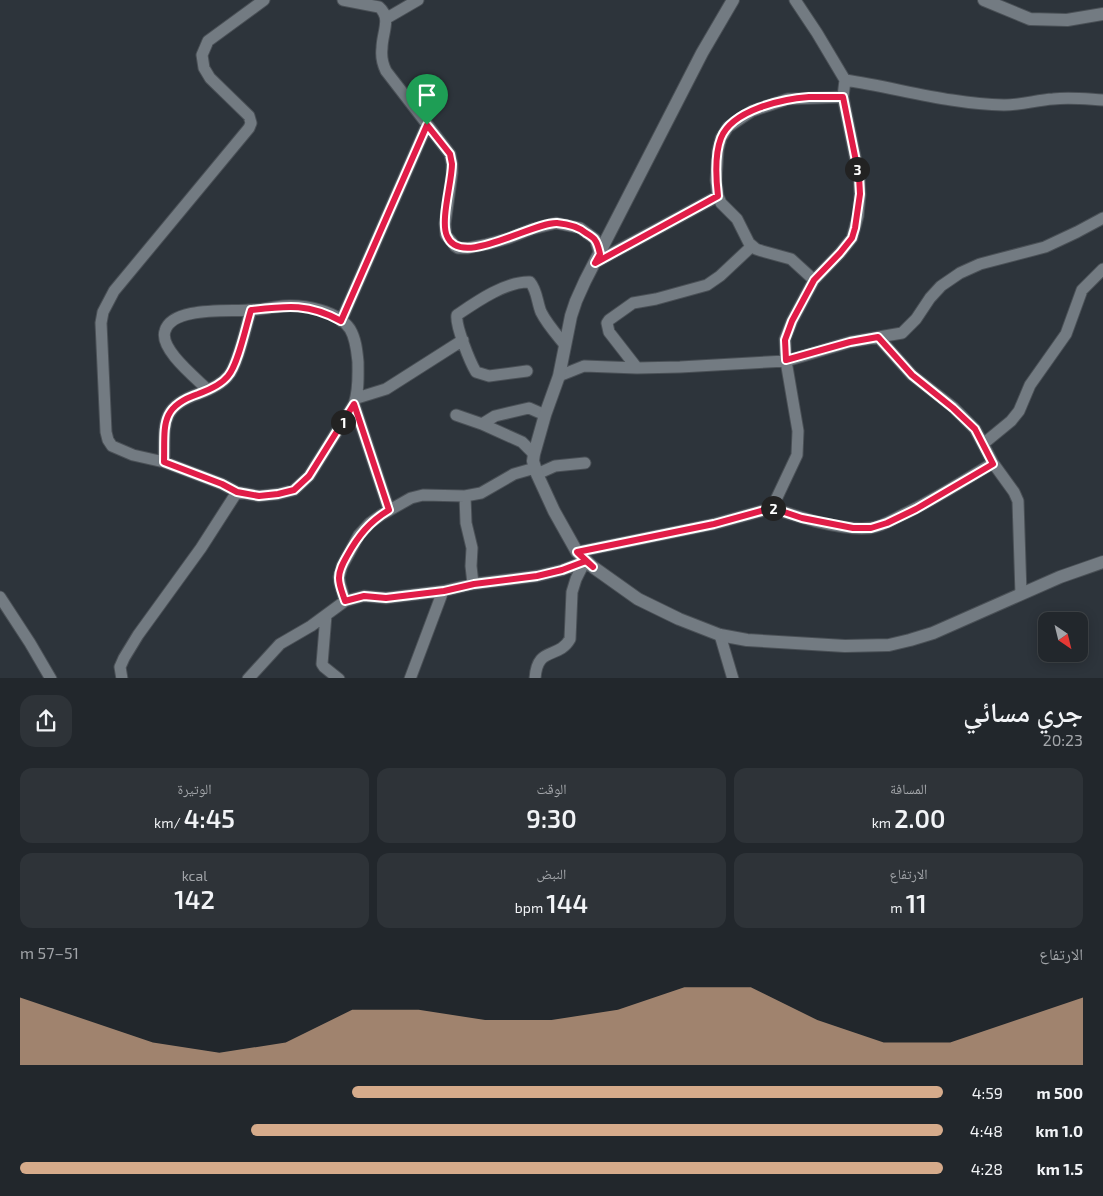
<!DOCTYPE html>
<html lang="ar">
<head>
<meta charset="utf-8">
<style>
  body { margin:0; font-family:"Exo 2","Noto Naskh Arabic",sans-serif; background:#2e3338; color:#f1f3f6; direction:rtl; height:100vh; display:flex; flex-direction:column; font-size:19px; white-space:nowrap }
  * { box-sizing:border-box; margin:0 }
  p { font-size:16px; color:#a2a5a9 }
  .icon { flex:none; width:28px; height:28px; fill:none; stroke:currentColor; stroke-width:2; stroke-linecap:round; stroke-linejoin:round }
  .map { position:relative; height:678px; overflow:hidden; direction:ltr }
  .panel { display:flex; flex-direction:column; background:#22272c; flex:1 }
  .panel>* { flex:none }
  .needle { width:32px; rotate:145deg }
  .controls { position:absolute; left:1038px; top:612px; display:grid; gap:10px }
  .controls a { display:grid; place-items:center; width:50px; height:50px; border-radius:10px; background:#22272c; box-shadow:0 2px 12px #0003,0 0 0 1px #3f4448; font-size:25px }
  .pin { position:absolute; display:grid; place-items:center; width:42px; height:42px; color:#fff; margin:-51px -21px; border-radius:50% 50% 50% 0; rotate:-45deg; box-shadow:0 0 5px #0007 }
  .pin .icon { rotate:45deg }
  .km { position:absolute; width:25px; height:25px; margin:-12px; border-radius:50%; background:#222; color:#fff; font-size:14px; line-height:25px; text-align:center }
  .round { display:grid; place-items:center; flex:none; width:52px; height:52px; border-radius:15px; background:#2e3338 }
  .overview { display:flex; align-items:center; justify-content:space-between; height:85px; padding:0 20px }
  h1 { font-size:28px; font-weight:600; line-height:38px }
  .figures { display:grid; grid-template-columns:repeat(3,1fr); gap:8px; height:85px; padding:5px 20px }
  .figures div { display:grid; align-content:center; border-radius:12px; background:#2e3338; text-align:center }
  .figures b { font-size:25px; font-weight:600 }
  .figures small { font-size:14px; font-weight:400 }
  .figures p { font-size:14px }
  .chart { height:140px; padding:10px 20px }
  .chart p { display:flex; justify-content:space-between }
  .chart svg { width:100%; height:90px; margin-top:5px; fill:#d6ab8b; opacity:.7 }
  ul { padding:0 20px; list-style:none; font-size:16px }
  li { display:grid; grid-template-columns:80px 60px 1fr; align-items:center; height:38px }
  li i { height:12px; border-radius:6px; background:#d6ab8b }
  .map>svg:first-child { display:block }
</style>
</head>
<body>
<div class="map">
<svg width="1103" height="679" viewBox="0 0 1103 679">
  <rect width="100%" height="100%" fill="#2d343b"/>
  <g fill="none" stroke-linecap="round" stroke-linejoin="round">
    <defs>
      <path id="street" d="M343,0L379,7C392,18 382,33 382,48C381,56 382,63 386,71L450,154L452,164V173L445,224L446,235L455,246L458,248H468L488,244L509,238L532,229L556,223L580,228L595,239L600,254
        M795,0L817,33L845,80C898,88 950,104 1004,105C1021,105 1037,100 1053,99C1070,97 1086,99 1103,100
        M387,18L418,0
        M596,262L718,196
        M814,280L791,259L762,251L756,249L749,243L737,219L721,203L718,196L716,180L718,150L721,138L728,127L752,111L788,99L843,97
        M341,321L427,125
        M878,337L912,375L953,407L975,429L993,463L1014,492L1018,501L1021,594
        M637,368L609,332L607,323L609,320L633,303L656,299L707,285L720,276L752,246
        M527,371L489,376L476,372C470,362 455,325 457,315C476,302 506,281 530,282C537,290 537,302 541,312C547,324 557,335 565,345
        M559,376L584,366L637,368L680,367L786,361L850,342L902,333L916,319L930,298L941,286L960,273L980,264L1045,247L1077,232L1103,218
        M208,390C196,378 159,349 165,331C172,306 230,312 249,310C261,310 272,307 284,306C305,305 337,310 350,329C356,339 357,352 358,362C358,376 359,391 354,404L309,476L294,490L278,494L259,496L237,492L222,484L164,462L133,455L112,446L108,440L106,432L101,323L103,312L114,291L249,128L251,123L249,116L210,78L204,68L202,55L208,41L264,0
        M357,398L386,389L463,340
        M354,404L389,510
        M456,415L482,424L522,442L534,454
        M482,424L495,416L529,408L545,415
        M983,444L1011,421L1019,411L1030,385L1066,334L1082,290L1103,269
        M164,462C165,426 159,407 198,394C209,390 221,385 228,376C238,365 246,326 251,310
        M537,474L555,466L585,463
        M465,496L466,523L472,548L471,566L473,584
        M772,508C799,517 841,531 870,528C881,527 892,520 902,515C934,500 963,481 993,463
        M577,552L714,524L772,508L797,455L798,431L786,361L785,339L792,321L814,280L840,253L852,238L858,216L860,195L859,176L843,97L845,80
        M0,597L30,643L51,679
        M345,601L340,584L339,577L342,566L359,535L370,523L381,515L411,498L423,495L465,496L481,493L514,474L535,468
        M326,615L322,664L324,667L339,679
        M720,635L733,679
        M122,679L120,667L124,658L138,635L201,548L237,492
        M248,679L280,644L311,626L345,601L364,596L386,598L443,591L473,584L537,576L562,570L586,561L591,566
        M410,679L443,591
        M535,679C537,645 558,660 570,639L572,592L576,579L585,561"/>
      <path id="secondary" d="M733,0L702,53L585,281L576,301L571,316L559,376L545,415L534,454L533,461L537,474L554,511L577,552L593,567L638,599L679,619L720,635L747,640L845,646L889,645L910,640L933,633L1060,577L1103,562
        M984,0L1030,19L1067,20L1103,14"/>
    </defs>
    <!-- street casing -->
    <use href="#street" stroke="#4a5056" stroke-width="13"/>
    <!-- secondary casing -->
    <use href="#secondary" stroke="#4a5056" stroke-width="14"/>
    <!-- street -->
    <use href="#street" stroke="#737b82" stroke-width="11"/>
    <!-- secondary -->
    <use href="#secondary" stroke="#737b82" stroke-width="12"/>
  </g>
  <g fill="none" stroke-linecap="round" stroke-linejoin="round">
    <defs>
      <path id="route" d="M809,97H843L859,176L860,194L855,228L852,238L840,253L814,280L792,321L785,340L786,360L850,342L878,337L912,375L953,408L975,429L993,464L916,509L887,523L871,528H853L802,518L772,508L714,524L577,552L593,567L586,561L562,570L537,576L474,584L444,591L386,598L364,596L345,601C343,594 339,586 339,578C339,570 343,563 347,556C358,536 369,522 389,510L354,404L309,476L294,490L278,494L259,496L237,492L222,484L164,462C165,426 159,407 198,394C209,390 221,385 228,376C238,365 246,326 251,310C287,306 308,303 341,321L427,125L450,154L452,164C452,182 440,221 447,236C460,269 532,222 557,223C567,224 579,227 586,233C589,235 593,237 595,240C598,244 599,250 600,254L595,263L718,196C716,179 714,156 721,138C732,110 782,99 809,97Z"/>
    </defs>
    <!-- route casing -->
    <use href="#route" stroke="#fff" stroke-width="10"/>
    <!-- route -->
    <use href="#route" stroke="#e11d48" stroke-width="6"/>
  </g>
</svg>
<div class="controls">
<a><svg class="needle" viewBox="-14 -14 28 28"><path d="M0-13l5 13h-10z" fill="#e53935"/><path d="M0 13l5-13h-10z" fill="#a2a5a9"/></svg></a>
</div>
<div class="pin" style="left:427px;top:125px;background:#1e9e55"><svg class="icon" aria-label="arrive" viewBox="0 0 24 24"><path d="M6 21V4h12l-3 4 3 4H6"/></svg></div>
<b class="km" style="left:343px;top:422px">1</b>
<b class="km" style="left:773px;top:508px">2</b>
<b class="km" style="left:857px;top:169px">3</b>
</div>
<section class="panel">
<div class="overview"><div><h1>جري مسائي</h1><p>20:23</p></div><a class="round"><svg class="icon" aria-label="share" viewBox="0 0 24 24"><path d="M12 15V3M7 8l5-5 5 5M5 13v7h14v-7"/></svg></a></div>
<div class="figures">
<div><p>المسافة</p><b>2.00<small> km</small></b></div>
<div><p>الوقت</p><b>9:30</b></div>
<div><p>الوتيرة</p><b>4:45<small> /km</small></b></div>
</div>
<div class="figures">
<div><p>الارتفاع</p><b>11<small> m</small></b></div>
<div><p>النبض</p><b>144<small> bpm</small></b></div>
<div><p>kcal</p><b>142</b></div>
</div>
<div class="chart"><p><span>الارتفاع</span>51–57 m</p>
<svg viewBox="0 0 160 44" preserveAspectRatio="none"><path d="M0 44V11L10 22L20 33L30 38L40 33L50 17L60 17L70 22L80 22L90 17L100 6L110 6L120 22L130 33L140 33L150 22L160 11V44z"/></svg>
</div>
<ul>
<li><b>500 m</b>4:59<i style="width:64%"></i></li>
<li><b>1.0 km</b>4:48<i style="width:75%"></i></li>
<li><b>1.5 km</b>4:28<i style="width:100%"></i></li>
</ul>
</section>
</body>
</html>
